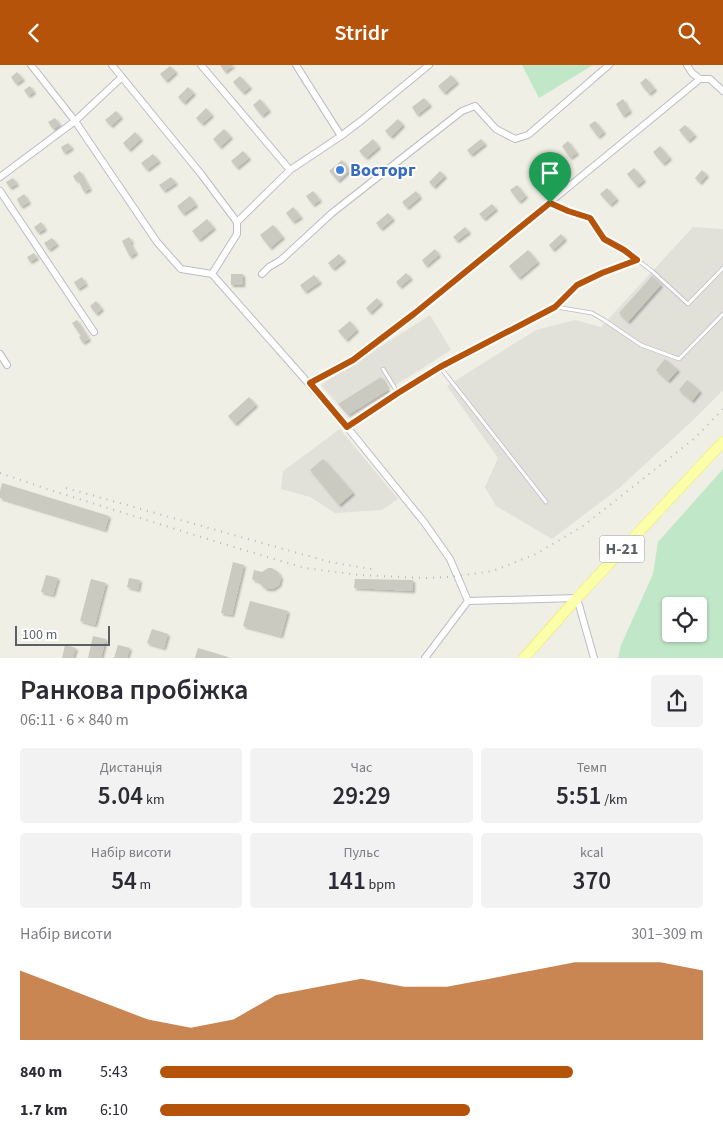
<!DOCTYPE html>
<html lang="uk">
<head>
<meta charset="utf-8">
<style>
  body { margin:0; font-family:"Source Sans 3",sans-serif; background:#f2f2f3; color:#2b2b33; height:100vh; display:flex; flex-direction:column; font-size:19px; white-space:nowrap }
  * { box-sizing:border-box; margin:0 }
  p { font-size:16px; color:#7c7c81 }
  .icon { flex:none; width:28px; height:28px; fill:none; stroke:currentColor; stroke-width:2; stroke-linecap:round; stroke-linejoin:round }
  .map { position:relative; height:593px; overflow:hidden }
  .sheet { display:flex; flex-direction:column; background:#fff; flex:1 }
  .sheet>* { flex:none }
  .buttons { position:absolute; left:662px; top:532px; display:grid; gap:10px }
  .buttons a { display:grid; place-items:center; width:45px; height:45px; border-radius:5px; background:#fff; box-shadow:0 1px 4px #0004; font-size:25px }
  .scale { position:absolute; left:15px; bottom:12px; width:95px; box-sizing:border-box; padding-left:5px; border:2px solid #5d5f66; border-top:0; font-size:14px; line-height:18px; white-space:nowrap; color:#5d5f66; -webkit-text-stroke:4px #fff; paint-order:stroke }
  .pin { position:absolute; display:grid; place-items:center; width:42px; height:42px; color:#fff; margin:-51px -21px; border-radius:50% 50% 50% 0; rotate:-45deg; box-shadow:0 0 5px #0007 }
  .pin .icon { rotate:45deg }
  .round { display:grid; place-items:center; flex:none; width:52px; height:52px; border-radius:5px; background:#f2f2f3 }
  .overview { display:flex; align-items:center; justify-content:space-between; height:85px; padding:0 20px }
  h1 { font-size:28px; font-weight:600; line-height:38px }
  .figures { display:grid; grid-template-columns:repeat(3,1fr); gap:8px; height:85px; padding:5px 20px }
  .figures div { display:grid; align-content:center; border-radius:5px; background:#f2f2f3; text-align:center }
  .figures b { font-size:25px; font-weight:600 }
  .figures small { font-size:14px; font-weight:400 }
  .figures p { font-size:14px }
  .chart { height:140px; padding:10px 20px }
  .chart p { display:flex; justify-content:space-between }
  .chart svg { width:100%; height:90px; margin-top:5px; fill:#b45309; opacity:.7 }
  ul { padding:0 20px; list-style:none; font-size:16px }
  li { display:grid; grid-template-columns:80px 60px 1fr; align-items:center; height:38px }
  li i { height:12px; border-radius:6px; background:#b45309 }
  header { display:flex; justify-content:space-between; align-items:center; height:65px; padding:0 20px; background:#b45309; color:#fff; font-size:22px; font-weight:600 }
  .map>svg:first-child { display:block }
</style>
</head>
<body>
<header><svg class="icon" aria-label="back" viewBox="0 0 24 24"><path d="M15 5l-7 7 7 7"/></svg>Stridr<svg class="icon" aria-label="search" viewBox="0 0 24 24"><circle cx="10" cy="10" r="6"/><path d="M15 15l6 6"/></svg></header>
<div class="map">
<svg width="723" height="593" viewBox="0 0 723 593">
  <defs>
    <filter id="shadow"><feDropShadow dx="2" dy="2" stdDeviation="1" flood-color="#0004"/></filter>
  </defs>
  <rect width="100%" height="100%" fill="#efefe5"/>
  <!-- industrial -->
  <path fill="#e1e0d9" d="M693,162L723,164V325L691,357L618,424L552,474L496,441L485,422L498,393L447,321L536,265L575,255L601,262Z
    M430,250L451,285L348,350L321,320Z
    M340,364L398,434L382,445L335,448L310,432L281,424L283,406Z"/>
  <!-- green -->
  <path fill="#c1e7c9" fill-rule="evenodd" d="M522,0H593L539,33Z
    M723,404V593H618L621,580L653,509L658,477ZM699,541V569H671V541Z"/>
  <!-- building -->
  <path fill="#cacac1" filter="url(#shadow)" d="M220,0H234L225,7Z
    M170,1L176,7L166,16L160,9Z
    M17,7L23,14L16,19L11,12Z
    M451,10L457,17L444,28L438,21Z
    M240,11L250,22L243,28L233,17Z
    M646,13L655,24L649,29L640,18Z
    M30,21L34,27L28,31L24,25Z
    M188,22L194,28L184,38L178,32Z
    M424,33L430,40L417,50L412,42Z
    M260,34L269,45L262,51L253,40Z
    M623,34L630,46L623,51L616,39Z
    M206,43L212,50L202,59L196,53Z
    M116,46L121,52L111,61L105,55Z
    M55,53L60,60L53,64L48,57Z
    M398,54L403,60L391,72L385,66Z
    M595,56L604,67L598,72L589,60Z
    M685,60L695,70L688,76L679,65Z
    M224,64L231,72L220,82L213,74Z
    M135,67L141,74L129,85L123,78Z
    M373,74L379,82L366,93L359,86Z
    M481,74L485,79L471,90L467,85Z
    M568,76L577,88L570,93L562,81Z
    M68,78L72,83L64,88L61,82Z
    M660,81L670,93L663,99L653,87Z
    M243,86L249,93L237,103L231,96Z
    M153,89L159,96L147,105L141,98Z
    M342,95L350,105L338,116L329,106Z
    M542,98L551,109L545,114L536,103Z
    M634,103L644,115L637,121L627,109Z
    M702,105L707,110L700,118L695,113Z
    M80,106L90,124L84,127L78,115L76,116L73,111Z
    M440,106L445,111L434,122L429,117Z
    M171,112L176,118L164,126L159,120Z
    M13,113L17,119L10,123L6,117Z
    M517,120L526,131L519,137L510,125Z
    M607,123L617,134L610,140L600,129Z
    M313,126L320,135L313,140L306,131Z
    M416,126L420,132L407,143L402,137Z
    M24,129L29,137L21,142L17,134Z
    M190,131L196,140L183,149L177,141Z
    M492,139L496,144L484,154L479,149Z
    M293,142L301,152L293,157L286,148Z
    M388,148L393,154L381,164L376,158Z
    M207,154L214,163L199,175L192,166Z
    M41,157L45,164L38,168L34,162Z
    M273,160L283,172L270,183L260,170Z
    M465,162L469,167L457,176L453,172Z
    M561,169L565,174L553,185L549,180Z
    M129,172L132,177L130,178L136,188L130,192L122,176Z
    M52,173L57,179L49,185L44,178Z
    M435,184L439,190L426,201L422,195Z
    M528,185L538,197L519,213L509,201Z
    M34,188L37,193L30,197L27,192Z
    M339,189L344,195L333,204L328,198Z
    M406,208L411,213L400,222L396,217Z
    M231,209H243V220H231Z
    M314,210L320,217L305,227L300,220Z
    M652,211L661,220L628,257L619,248Z
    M82,212L86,219L78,224L74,217Z
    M377,233L381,238L370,248L366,243Z
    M96,236L102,244L96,249L90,241Z
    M77,255L89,274L83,278L79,272L81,271L72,258Z
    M350,256L357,265L346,275L338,266Z
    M665,294L678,305L668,316L656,305Z
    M381,312L388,325L348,350L338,339Z
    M687,315L700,326L692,336L679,325Z
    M249,332L256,340L235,359L228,351Z
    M323,394L353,428L339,440L310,405Z
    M2,418L109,451L105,465L0,433V426Z
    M233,497L244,500L232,550L221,548Z
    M268,503H272L278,507L281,513L279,520L273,524H266L261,520L259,517L252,514L254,505L262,507Z
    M46,510L58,513L53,530L41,527Z
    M129,513L140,515L138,525L127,522Z
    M91,514L106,518L95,560L80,556Z
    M355,514L413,515V526L354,523Z
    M250,536L288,546L281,571L243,561Z
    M152,564L168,569L164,583L147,578Z
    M93,571L106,574L101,593H88Z
    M65,580L76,583L73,593H62Z
    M118,580L130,583L127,593H114Z
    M198,583L228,592V593H195Z"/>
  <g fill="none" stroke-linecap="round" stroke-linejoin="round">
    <defs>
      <path id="lane" d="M551,138L568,146L590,153L604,174L624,185L652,206L688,239L723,203
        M556,242L592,248L604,255L641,280L679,294L723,249
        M440,302L546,437
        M398,328L440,301L555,242L577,220L602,208L637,195
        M347,362L398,328L383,304"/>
      <path id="street" d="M31,0L75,56L157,177L181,204L212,209L347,362L424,457L450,494L468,536
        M112,0L201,109L237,157
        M201,0L290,105
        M296,0L341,71
        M687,0L692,8L700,14H710L723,26
        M0,112L75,56L122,12
        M0,126L94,267
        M212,209L237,169V157L290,105L341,71L362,55L429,0
        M262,209L269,202L281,195L332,148L462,46L475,41L496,64L515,74L528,70L609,0
        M0,289L7,300
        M310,318L353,295L415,248L700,14
        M468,536L577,533L594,593
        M425,593L468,536"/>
      <path id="primary" d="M524,593L577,533L723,377"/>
    </defs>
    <!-- lane casing -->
    <use href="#lane" stroke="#bcbdc4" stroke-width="4.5"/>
    <!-- street casing -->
    <use href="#street" stroke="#bcbdc4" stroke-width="8"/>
    <!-- primary casing -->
    <use href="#primary" stroke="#f3e85b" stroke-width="11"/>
    <!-- lane -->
    <use href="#lane" stroke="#fff" stroke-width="3"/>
    <!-- street -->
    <use href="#street" stroke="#fff" stroke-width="6"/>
    <!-- primary -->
    <use href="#primary" stroke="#fbffaa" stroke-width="10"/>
    <!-- rail -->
    <path stroke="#b8b8b9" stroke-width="2" stroke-dasharray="1 6" stroke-linecap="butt" d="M0,408L47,424L230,481L305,503L359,510L424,513L450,512L493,506L536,489L583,461L695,373L723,344
      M66,423L330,497L377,505"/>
  </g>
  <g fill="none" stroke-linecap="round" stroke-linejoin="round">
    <defs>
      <path id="route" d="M550,138L568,146L590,153L604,174L624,185L637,195L602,208L577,220L555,242L440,302L398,328L347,362L310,318L353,295L415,248Z"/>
    </defs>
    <!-- route casing -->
    <use href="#route" stroke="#fff" stroke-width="10"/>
    <!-- route -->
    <use href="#route" stroke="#b45309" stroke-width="6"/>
  </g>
  <!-- markers -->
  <circle fill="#3f7fe0" stroke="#fff" stroke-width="2" cx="340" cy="105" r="5"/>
  <g text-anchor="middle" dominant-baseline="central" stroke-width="4" stroke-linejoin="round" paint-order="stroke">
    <!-- shield labels -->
    <rect fill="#fff" stroke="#8e8f94" stroke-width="1" x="599.5" y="470.5" width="45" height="27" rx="4"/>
    <g font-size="16" font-weight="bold" fill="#5d5f66">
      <text x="622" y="484">Н-21</text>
    </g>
    <!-- shop labels -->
    <g font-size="18" font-weight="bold" fill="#366cbe" stroke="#fff" text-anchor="start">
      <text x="350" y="105">Восторг</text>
    </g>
  </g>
</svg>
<div class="buttons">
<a><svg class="icon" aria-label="locate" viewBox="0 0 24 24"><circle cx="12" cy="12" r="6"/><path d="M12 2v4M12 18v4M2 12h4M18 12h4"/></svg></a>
</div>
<div class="scale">100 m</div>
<div class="pin" style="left:550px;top:138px;background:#1e9e55"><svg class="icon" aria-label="arrive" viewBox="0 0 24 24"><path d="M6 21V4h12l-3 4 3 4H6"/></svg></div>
</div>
<section class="sheet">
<div class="overview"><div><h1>Ранкова пробіжка</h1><p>06:11 · 6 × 840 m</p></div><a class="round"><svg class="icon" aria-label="share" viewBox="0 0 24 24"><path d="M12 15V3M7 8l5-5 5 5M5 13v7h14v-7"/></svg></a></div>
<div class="figures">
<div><p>Дистанція</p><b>5.04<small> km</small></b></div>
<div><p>Час</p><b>29:29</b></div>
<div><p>Темп</p><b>5:51<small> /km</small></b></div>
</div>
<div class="figures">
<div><p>Набір висоти</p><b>54<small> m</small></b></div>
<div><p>Пульс</p><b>141<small> bpm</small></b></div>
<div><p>kcal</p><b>370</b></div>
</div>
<div class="chart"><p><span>Набір висоти</span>301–309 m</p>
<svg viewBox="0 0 160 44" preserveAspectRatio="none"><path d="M0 44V10L10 18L20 26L30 34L40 38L50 34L60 22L70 18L80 14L90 18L100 18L110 14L120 10L130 6L140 6L150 6L160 10V44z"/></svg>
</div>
<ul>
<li><b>840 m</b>5:43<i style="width:76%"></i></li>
<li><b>1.7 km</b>6:10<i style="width:57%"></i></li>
</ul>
</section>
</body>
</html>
